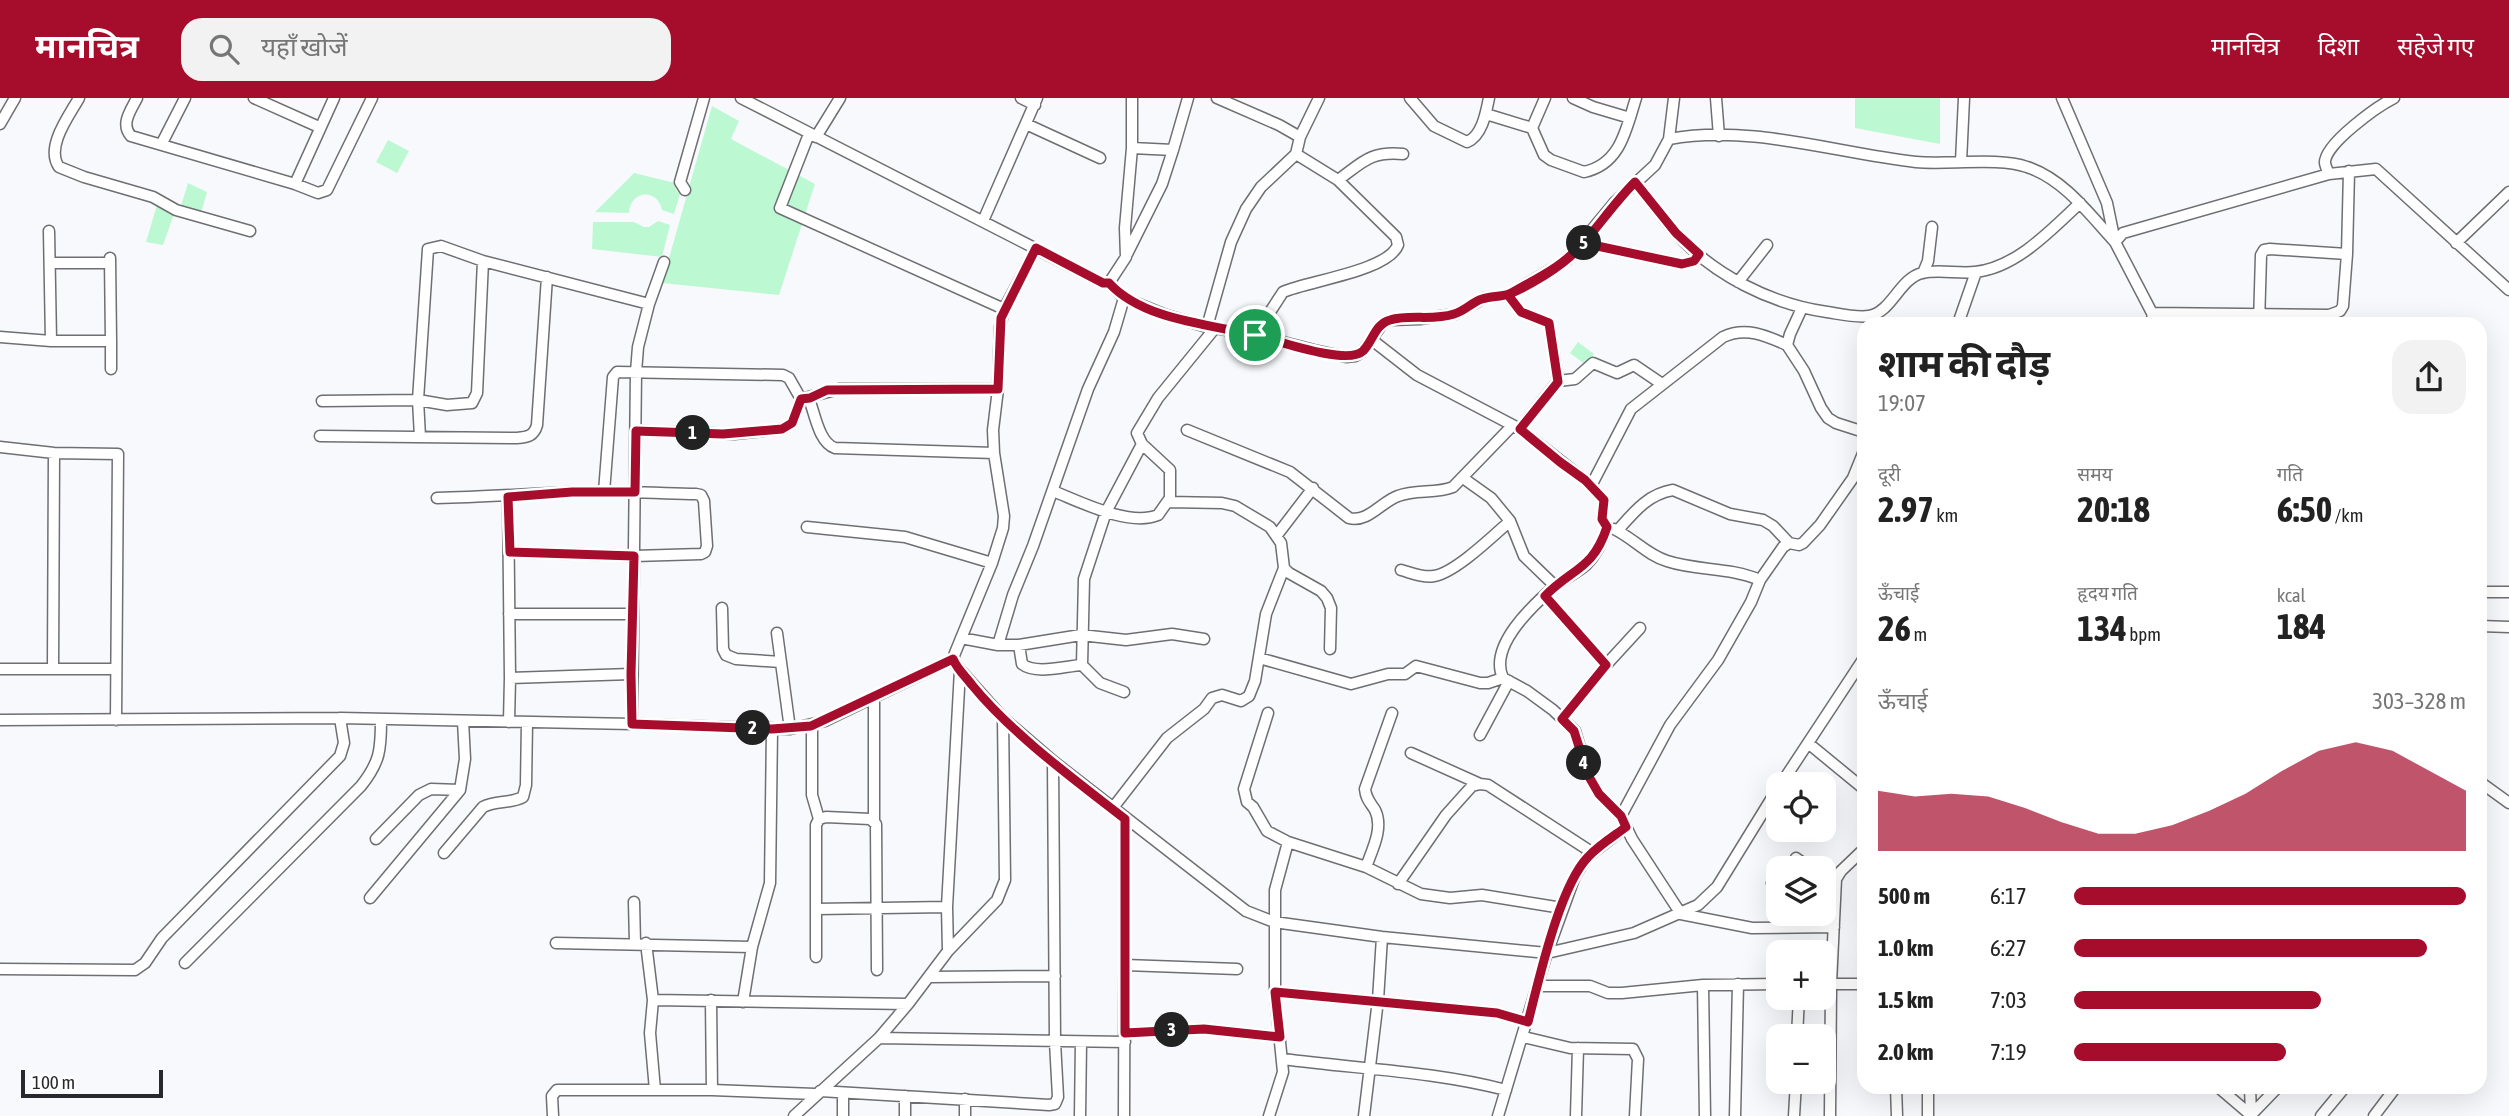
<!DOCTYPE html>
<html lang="hi">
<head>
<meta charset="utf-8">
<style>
  body { margin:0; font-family:"Asap Condensed","Noto Sans Devanagari",sans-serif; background:#f2f2f2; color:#222; height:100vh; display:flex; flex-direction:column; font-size:26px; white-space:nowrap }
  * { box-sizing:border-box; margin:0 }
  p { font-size:23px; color:#767676 }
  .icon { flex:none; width:38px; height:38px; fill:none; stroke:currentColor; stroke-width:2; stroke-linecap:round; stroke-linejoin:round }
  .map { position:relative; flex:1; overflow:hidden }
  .side { position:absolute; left:1857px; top:219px; width:630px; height:777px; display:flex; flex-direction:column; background:#fff; border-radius:21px; box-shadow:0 7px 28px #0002 }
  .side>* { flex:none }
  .buttons { position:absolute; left:1766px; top:674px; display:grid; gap:14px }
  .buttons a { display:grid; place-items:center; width:70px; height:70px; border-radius:14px; background:#fff; box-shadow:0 7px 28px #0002; font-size:35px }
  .scale { position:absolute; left:21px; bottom:18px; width:142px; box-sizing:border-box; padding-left:7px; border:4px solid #29292b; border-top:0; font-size:19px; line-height:24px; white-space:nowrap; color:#29292b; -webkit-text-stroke:5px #fff; paint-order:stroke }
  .pin { position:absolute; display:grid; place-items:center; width:60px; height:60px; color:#fff; margin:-30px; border:4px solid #fff; border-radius:50%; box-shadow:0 2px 7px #0007 }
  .km { position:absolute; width:35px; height:35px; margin:-18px; border-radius:50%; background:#222; color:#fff; font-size:19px; line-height:35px; text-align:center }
  .round { display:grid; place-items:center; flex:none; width:74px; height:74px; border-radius:21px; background:#f2f2f2 }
  .head { display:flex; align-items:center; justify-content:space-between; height:119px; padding:0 21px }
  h1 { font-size:38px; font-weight:700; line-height:52px }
  .metrics { display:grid; grid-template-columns:repeat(3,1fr); gap:10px; height:119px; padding:7px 21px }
  .metrics div { display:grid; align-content:center }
  .metrics b { font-size:35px; font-weight:700 }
  .metrics small { font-size:19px; font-weight:400 }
  .metrics p { font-size:19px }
  .chart { height:196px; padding:14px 21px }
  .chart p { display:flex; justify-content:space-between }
  .chart svg { width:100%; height:126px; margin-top:7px; fill:#a60c2c; opacity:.7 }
  ul { padding:0 21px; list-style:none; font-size:23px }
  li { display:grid; grid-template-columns:112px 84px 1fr; align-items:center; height:52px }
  li i { height:18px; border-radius:9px; background:#a60c2c }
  header { display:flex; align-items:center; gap:42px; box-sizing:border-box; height:98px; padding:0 35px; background:#a60c2c; color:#fff }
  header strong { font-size:33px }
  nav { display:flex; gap:38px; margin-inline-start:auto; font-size:24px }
  .search { width:490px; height:63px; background:#f2f2f2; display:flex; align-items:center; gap:18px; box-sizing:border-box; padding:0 24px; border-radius:21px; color:#767676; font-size:26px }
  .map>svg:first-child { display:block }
</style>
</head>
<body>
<header>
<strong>मानचित्र</strong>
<div class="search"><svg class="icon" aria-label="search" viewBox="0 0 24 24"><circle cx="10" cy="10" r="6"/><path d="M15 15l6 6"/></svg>यहाँ खोजें</div>
<nav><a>मानचित्र</a><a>दिशा</a><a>सहेजे गए</a></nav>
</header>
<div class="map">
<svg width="2509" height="1018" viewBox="0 0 2509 1018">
  <rect width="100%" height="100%" fill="#f8f9fd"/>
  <!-- green -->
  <path fill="#bcf9d3" d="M1855,0H1940V46L1855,30Z
    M712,8L739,23L731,41L815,86L779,197L662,185Z
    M388,42L409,53L397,75L376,64Z
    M634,75L675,85L676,92L680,96L674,116L662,112C658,90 630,92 629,115L595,114Z
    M188,85L207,94L201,115L181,108Z
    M157,107L174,116L163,147L146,144Z
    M658,123L670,127L662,159L592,151L593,124H634L644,129H649Z
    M1578,244L1594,256L1586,267L1570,255Z"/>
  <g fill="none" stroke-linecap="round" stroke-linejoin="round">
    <defs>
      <path id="minor" d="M79,0C69,18 45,49 59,69L84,79L153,99L176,112L250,133
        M137,0C131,12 120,26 131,38L295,86L318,95L327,92L372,0
        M254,0L319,29
        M741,0L1103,185H1109L1126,159L1125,130L1132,50V0
        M1021,0L1035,7
        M1217,0L1279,27L1300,39
        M1410,0L1434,28L1467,44C1482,38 1486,15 1489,0
        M1573,0L1593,9L1630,20
        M1716,0L1719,38
        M2062,0L2107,105L2115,144L2152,215L2154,226
        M1486,16L1532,30L1544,57L1551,62L1584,74C1621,66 1626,31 1636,0
        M0,26L15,0
        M1026,26L1100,60
        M1532,30L1545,0
        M809,36L780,110L1004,211
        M816,39L840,0
        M1669,41C1752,26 1834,55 1916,64C1948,67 1999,59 2027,69C2064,81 2090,117 2115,144L2123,135L2329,76L2376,71L2509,192
        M162,45L185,0
        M1173,52L1188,0
        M1961,64L1964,0
        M2329,76C2328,75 2325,66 2325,65C2324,46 2378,8 2394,0
        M1338,82C1363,64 1370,53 1403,56
        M1635,84C1649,100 1661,118 1675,134C1713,177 1771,206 1827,214C1840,216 1856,220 1869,218C1892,214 1899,181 1922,175C1938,171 1958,176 1975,174C2016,170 2051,132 2080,105
        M295,86L334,0
        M685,92L680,84L704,0
        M983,123L1037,0
        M49,133L51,243
        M1583,145L1682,166L1694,163L1699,156
        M2456,145L2509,94
        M1036,151L1004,211L1000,229L998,291L993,332L994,355L1004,418L1003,430L992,465L955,555L953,561L955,566L1003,620L1053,663L1246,813L1274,824L1382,839L1547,855L1498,1018
        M1127,156L1162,86L1173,52L1132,50
        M50,165H110
        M1923,175L1928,163L1932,129
        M1738,184L1767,147
        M1109,185L1124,200L1166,217L1207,229L1248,235L1314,252L1346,259L1355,258L1362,254L1383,225L1391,222L1420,221L1455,216L1484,200L1508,197L1567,162L1615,104L1655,67L1669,41L1674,0
        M1508,197L1521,214L1549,225L1558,283L1520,331
        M1802,210L1790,236L1787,247L1804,273L1821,310L1828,320L1836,325L1864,334
        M2152,215L2329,217L2340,213L2343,208L2347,156L2349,73
        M1960,220L1976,174
        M2259,226L2261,157L2264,152L2270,151L2347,156
        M1207,229L1231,144L1246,111L1261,89L1296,56L1300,39L1319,0
        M1255,237L1283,194C1308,183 1388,173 1398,147L1396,139L1338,82L1296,56
        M0,239L51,243H111L110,160
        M1372,242L1417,277L1520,331L1585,382L1604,402L1602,421L1607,429C1603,442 1596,457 1586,467C1577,475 1565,480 1555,488C1533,507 1488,548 1503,580
        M111,243V271
        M1558,283L1575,281L1593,265L1617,275L1634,267L1662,286
        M809,301C815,316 819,345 835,350L994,355
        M322,303L418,302L447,307L472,305L477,295L483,163
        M1187,332L1290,374L1349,420C1368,425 1381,404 1398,398C1416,391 1436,396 1453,389L1512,328
        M636,333L734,336L782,331L792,325L801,301
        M320,338L517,340C528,339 534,338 537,327L547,179
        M420,339L418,302L428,151L441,148L483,163L649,206L664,164
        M0,349L54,355L118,356L116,622
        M1463,380L1491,400L1510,423L1524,458L1555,488
        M1591,388L1631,311L1723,239C1746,228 1767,238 1787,247
        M1053,393C1081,404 1129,429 1158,417L1170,400V372L1142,346L1137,335L1158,300L1215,230
        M604,394L613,279L617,274L783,277L789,280L801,301L839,291H998
        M508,399L510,580L509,624
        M437,400C482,399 527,396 572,394C613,393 655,395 696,396L701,397L704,403L707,448L705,454L701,456L634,458L510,454
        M1169,404L1222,405L1235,408L1270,429L1281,445L1284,470L1289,475L1321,493L1327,500L1331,510L1330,551
        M807,429L905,439L992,465
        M1614,431C1633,440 1647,457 1667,463C1697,473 1730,469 1760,482
        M1618,432C1634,414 1648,396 1673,392L1730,416L1763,422L1773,428L1789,445
        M1277,437L1313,390
        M1401,472C1412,475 1423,480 1434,478C1455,475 1493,438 1510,423
        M2480,494H2509
        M1545,498L1606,567
        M722,510L723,551L726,557L736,561L781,564
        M509,516H632
        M2480,528L2509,529
        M777,535L790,631
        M961,540L998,547H1019L1081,537L1126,542L1172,536L1204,541
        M998,547L1013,497L1033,448L1088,291L1114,234L1124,200
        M1019,547L1022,566C1036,577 1065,568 1082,567L1084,481L1106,414L1142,346
        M1259,560L1351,586L1388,576H1405L1416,568L1480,585H1488L1503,580L1527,593L1553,612L1575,633L1588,677L1599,696L1621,718L1632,741L1681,816L1752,830L1834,829
        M1082,567L1100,585L1124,594
        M0,571H116
        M53,571L54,355
        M510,580L631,576
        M874,599V723
        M1268,615L1244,691L1247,704L1253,709L1267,733L1288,744L1366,769L1421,796L1450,800L1482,797L1562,810
        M1562,621L1606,567L1640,530
        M0,622L340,620L632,626L790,631L825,623L953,561
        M632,626L636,274L638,249L649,206
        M812,628V697L819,721
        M1480,637L1509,583
        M1808,645L1864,691
        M1411,655L1480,686
        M2480,684L2509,705
        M1781,686L1864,560
        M1112,711L1167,640L1204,611L1212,600L1222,597L1241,603L1249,598L1255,583L1266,516L1284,470
        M1621,718L1670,627L1718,562L1751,504L1760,482L1783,449L1789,445L1799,447L1803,445L1820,427L1853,380L1864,353
        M376,741L419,697L431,691L460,692
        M444,755L483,709C496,702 510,706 523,699L526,687L527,624
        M1796,760L1810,770
        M1366,769C1372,752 1384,730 1375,712C1370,704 1366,701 1365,691L1392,615
        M1772,785L1778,789
        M1398,786L1446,717L1472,688L1480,686L1488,687L1593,755
        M370,800L460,692L465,661L463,623
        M634,804L635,845
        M816,811L947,809
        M556,845L752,849
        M646,845L653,902L650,935L655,992
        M948,853L947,809L960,572
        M1547,855L1634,835L1698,807L1717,789L1778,690
        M1547,855L1575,778L1587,759L1626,729
        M816,859V727L819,721L826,719L870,721L876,726L877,872
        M185,865L361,688C380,664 381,652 381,622
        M1125,867L1237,871
        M0,871L135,872L145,865L162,840L340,658L344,645L340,620
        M929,879L1055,878
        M1824,886H1864
        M1703,887L1705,1018
        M1538,888H1590L1608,895H1622L1703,887L1778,886
        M1275,894L1497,915L1528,924
        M653,902L908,906
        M711,902L712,992
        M743,904L752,849L770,785L772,631
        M1125,935L1204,931L1280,939
        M1797,938L1799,900
        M1524,939L1570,950L1633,951L1638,961L1635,1018
        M879,940L1125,944
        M1283,961C1358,971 1433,973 1506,992
        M1896,989L1897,1018
        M2218,989L2252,1018
        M2250,989L2251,1017
        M820,993L1049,1007L1055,1006L1058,999L1055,944L1053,663
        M965,1001V1018
        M2251,1017L2277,990
        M553,1018L552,998L557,992H712L815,996
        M794,1018L879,940L908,906L948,853L997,802L1005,782L1003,620
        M843,1018V995
        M905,1018V998
        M1080,1018L1081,944
        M1124,1018L1125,721
        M1269,1018L1283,974L1275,894V792L1288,744
        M1364,1018L1378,902L1382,839
        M1576,1018L1578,950
        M1735,1018L1738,886
        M1794,1018L1796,984
        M1830,1018L1831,886L1836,781L1841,773L1864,751
        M1928,1018V989
        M2321,1018L2345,989
        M2374,1018L2396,989"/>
    </defs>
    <!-- minor casing -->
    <use href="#minor" stroke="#6e6f72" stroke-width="13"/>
    <!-- minor -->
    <use href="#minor" stroke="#fff" stroke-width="10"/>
  </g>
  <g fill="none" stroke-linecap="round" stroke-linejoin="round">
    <defs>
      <path id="route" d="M1255,237C1208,226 1143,222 1109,185H1103L1036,150L1001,220L998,291L827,292L810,300L801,301L792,325L782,331L723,336L636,333L635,394H572L508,399L510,454L634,458L631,576L632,626L772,631L811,628L953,561C957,571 966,579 972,587C1012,636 1075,682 1125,721V935L1204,931L1280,939L1275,894L1497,915L1528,924C1539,882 1559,789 1588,759C1599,747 1614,738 1626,729L1621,718L1599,696L1588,677L1574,633L1562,621L1606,567L1545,498C1572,470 1593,472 1607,429L1602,421L1604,402L1585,382L1560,364L1520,331L1558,284L1549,225L1521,214L1508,197C1535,181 1563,169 1583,145L1682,166L1694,163L1699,156L1676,135L1635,84C1613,106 1597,131 1576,153C1561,169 1529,188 1509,196C1500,199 1491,198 1482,201C1472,204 1465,213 1454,216C1433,223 1410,216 1390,222C1375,226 1373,243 1363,253C1347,268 1276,242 1255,237"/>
    </defs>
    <!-- route casing -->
    <use href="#route" stroke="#fff" stroke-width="14"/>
    <!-- route -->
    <use href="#route" stroke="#a60c2c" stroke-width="9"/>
  </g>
</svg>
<div class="buttons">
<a><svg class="icon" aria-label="locate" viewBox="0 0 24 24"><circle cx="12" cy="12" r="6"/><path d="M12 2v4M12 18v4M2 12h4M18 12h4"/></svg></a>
<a><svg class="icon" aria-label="layers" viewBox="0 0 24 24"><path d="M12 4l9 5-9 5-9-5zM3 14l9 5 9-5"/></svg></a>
<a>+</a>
<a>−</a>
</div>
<div class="scale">100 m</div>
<div class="pin" style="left:1255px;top:237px;background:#1e9e55"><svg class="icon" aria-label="arrive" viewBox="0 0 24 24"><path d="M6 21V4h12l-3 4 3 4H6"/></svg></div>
<b class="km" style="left:693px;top:335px">1</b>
<b class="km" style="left:753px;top:630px">2</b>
<b class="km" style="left:1172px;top:932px">3</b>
<b class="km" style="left:1584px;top:665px">4</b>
<b class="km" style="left:1584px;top:145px">5</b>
<section class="side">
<div class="head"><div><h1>शाम की दौड़</h1><p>19:07</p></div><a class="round"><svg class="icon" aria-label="share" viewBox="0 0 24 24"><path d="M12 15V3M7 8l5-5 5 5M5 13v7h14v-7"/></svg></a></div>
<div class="metrics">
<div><p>दूरी</p><b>2.97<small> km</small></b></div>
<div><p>समय</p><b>20:18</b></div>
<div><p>गति</p><b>6:50<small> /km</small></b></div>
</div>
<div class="metrics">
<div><p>ऊँचाई</p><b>26<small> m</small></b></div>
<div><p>हृदय गति</p><b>134<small> bpm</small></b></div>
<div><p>kcal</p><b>184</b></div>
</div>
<div class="chart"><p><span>ऊँचाई</span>303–328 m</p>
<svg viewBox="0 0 160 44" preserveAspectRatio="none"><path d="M0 44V23L10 25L20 24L30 25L40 29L50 34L60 38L70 38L80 35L90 30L100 24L110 16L120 9L130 6L140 9L150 16L160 23V44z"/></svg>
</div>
<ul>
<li><b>500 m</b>6:17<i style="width:100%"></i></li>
<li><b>1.0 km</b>6:27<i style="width:90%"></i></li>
<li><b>1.5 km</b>7:03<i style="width:63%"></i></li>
<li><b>2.0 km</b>7:19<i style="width:54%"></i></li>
</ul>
</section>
</div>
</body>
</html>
